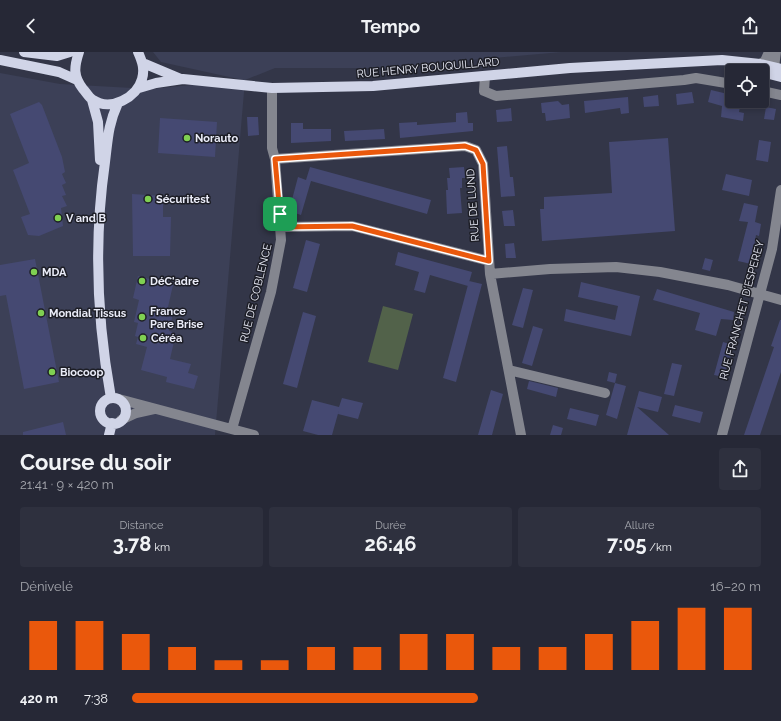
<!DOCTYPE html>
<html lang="fr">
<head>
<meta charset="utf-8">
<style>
  body { margin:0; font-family:Raleway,sans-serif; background:#2e303e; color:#f1f3f6; height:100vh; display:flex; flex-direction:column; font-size:15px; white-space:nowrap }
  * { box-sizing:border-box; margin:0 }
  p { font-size:13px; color:#a4a6ad }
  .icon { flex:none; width:22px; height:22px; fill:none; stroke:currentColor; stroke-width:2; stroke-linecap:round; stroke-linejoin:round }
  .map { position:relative; height:383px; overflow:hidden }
  .details { display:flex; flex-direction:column; background:#262836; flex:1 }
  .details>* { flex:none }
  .fabs { position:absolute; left:725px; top:12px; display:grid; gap:8px }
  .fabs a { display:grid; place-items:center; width:44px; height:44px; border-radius:4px; background:#262836; box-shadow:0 2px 6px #0003,0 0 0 1px #424451; font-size:20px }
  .pin { position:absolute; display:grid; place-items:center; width:34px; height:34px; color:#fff; margin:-17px; border-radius:8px; box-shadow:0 2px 6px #0006 }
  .round { display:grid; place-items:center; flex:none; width:42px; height:42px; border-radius:4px; background:#2e303e }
  .overview { display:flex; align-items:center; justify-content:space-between; height:68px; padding:0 20px }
  h1 { font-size:22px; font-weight:700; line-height:30px }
  .stats { display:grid; grid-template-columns:repeat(3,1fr); gap:6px; height:68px; padding:4px 20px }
  .stats div { display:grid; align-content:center; border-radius:4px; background:#2e303e; text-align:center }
  .stats b { font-size:20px; font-weight:700 }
  .stats small { font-size:11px; font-weight:400 }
  .stats p { font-size:11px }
  .chart { height:112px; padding:8px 20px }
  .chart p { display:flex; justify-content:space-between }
  .chart svg { width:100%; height:72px; margin-top:4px; stroke:#ea580c; stroke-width:6 }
  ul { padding:0 20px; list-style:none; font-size:13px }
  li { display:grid; grid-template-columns:64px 48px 1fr; align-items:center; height:30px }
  li i { height:10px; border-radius:5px; background:#ea580c }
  header { display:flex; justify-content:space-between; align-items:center; height:52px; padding:0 20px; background:#262836; font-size:18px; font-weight:700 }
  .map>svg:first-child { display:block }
</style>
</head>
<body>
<header><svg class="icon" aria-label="back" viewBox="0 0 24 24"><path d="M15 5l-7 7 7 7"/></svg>Tempo<svg class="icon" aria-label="share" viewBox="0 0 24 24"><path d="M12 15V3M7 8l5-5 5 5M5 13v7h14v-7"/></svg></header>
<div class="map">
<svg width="781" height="383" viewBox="0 0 781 383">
  <rect width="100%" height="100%" fill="#333648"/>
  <!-- built -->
  <path fill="#3c4057" d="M153,0H562L381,16H275L245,28L215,383H0V21L60,32L150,37L243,28L161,10Z"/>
  <!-- green -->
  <path fill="#52624a" d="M383,254L413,262L398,318L368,310Z"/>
  <!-- building -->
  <path fill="#454972" d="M711,38L732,43V49H741L739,60L744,61L743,69L721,65L722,54L708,50Z
    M692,40L694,51L677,53L676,42Z
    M658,43L659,54L644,55L643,45Z
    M628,45L629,61L621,62L620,56L585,61L584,49Z
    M558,49L562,53L569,52L570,66L546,69L545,61H542L541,51Z
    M39,50L42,53L62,105L65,120L62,122L66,131L62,133L66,143L62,144L67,154L61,156L63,174L39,184L28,183L21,165L30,162L13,118L29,111L10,62Z
    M766,55L776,57L774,68L764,67Z
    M511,56L512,69L497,70L496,58Z
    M467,60L468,71H473V79L400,86L399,71L417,70V73L456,70V61Z
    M247,65H258L259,83L248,84Z
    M160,66L217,70L215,105L158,101Z
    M291,71H303V77H331V89L291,91Z
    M384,77L385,87L345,89L344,79Z
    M668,86L675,179L542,189L540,157H544V145L612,141L609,90Z
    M759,88L771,90L768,110L756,108Z
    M507,94L510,125H513L515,144L501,145L497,95Z
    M310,115L431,148L427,162L311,129L301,163L289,159L298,125L306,128Z
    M464,115L465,126H462V136H460L462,161L447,162L446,138H448L447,126H450L449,116Z
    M726,122L752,128L749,144L722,138Z
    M132,142L163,144V165H171L170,204H133Z
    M744,151L758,154L755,170L761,172L759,184L756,183L751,212L738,209L748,170L739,169Z
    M513,158L515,174H504L502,159Z
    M306,188L320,192L307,240L293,236Z
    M514,191L516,206H506L505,192Z
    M398,200L472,220L468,234L430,223L425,241L414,238L419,220L395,213Z
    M705,206L713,208L710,219L702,217Z
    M35,207L59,330L24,337L6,243L0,244V213Z
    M138,224L173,233L168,255L174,257L169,279L176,281L170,307L191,312L188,321L198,324L194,337L166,330L167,325L141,318L147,295L136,292L138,285L135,284L138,271L134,270L139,248L133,246Z
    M469,229L482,232L456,330L443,326Z
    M581,230L640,244L631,284L564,269L566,257L615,268L618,254L578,245Z
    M523,236L533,238L523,276L512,273Z
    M657,237L734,260L733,268L721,267L716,284L695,278L700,261L653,248Z
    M303,260L316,264L297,336L283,332Z
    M780,268H781V320L760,383H744L774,295L771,294Z
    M533,274L543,277L532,314L522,311Z
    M723,290L733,293L724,325L714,323Z
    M672,311L682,313L674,344L664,342Z
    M609,320L617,322L615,331L607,329Z
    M529,329L558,336L556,345L527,337Z
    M615,331L626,334L617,367L606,363Z
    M491,338L503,342L492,383H478Z
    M639,339L662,345L658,360L637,355L669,383H627Z
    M342,346L363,351L358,367L338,362L339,358L332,383H318L303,379L312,348L339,355Z
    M675,353L703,360L700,371L672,364Z
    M570,356L599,363L596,374L567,367Z
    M63,370L66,383H23V380Z
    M553,373L563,376L561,383H550Z"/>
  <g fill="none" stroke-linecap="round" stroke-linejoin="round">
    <!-- minor -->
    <path stroke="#84868f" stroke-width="10" d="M760,12L765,9L769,0
      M774,15L776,0
      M485,24L484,39L496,44L684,28L696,26L732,32
      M762,39L781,43
      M275,107L465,94L476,98L483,112L490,222L521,383
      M281,175L352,174L489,209
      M490,222L550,217L616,215L660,220L728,233L781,248
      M509,318L605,341
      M115,346L254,383
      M121,368L136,361L154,357
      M232,377L271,240L281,188L275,107L272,96V36
      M722,383L772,197L781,138"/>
    <!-- major -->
    <path stroke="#d0d4e7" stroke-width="10" d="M24,0L57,4L70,0
      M79,0C74,15 73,24 83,37C86,40 89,46 93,48C111,60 137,45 142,27C145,17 142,9 138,0
      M0,8L59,20L77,28
      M143,11L181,27
      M762,20L781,25
      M139,36L156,31L183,27L272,36L373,34L570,16L722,8L760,12L781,17
      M92,48L98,70L100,108
      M111,346C97,269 94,187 105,110C108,86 108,73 118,51
      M100 359a13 13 0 1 1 26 0a13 13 0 1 1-26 0Z
      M109,383L112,371"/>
  </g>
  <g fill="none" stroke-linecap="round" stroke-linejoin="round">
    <defs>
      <path id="route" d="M465,94L476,98L483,112L489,209L352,174L281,175L275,107Z"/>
    </defs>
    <!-- route casing -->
    <use href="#route" stroke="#fff" stroke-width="8"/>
    <!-- route -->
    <use href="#route" stroke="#ea580c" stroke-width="5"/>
  </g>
  <!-- markers -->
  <g fill="#7fd052" stroke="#1d1e26" stroke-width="1.5">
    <circle cx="187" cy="86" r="4"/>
    <circle cx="148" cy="147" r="4"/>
    <circle cx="58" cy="166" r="4"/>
    <circle cx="34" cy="220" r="4"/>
    <circle cx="142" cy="229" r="4"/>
    <circle cx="41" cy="261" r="4"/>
    <circle cx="142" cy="265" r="4"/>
    <circle cx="143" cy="286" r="4"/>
    <circle cx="52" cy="320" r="4"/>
  </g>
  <g text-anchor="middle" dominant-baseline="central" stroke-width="3" stroke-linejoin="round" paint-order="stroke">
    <!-- street labels -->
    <g font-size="11" fill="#eaecf8" stroke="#1d1e26">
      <text transform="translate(428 16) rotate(-5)">RUE HENRY BOUQUILLARD</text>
      <text transform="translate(473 153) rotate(-94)">RUE DE LUND</text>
      <text transform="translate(256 241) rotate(-76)">RUE DE COBLENCE</text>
      <text transform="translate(742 258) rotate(-75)">RUE FRANCHET D'ESPEREY</text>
    </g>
    <!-- poi labels -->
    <g font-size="11" font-weight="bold" fill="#eaecf8" stroke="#1d1e26" text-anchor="start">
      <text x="195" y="86">Norauto</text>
      <text x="156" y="147">Sécuritest</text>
      <text x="66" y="166">V and B</text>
      <text x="42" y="220">MDA</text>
      <text x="150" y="229">DéC'adre</text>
      <text x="150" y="259">France<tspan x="150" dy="13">Pare Brise</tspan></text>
      <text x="49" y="261">Mondial Tissus</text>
      <text x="151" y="286">Céréa</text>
      <text x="60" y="320">Biocoop</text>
    </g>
  </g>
</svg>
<div class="fabs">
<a><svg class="icon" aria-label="locate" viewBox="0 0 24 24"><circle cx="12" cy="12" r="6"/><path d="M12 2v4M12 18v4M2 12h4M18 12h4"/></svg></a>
</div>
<div class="pin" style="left:280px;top:162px;background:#1e9e55"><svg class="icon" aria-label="arrive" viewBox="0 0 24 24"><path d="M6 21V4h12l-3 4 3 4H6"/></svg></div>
</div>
<section class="details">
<div class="overview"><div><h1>Course du soir</h1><p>21:41 · 9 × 420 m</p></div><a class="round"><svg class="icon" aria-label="share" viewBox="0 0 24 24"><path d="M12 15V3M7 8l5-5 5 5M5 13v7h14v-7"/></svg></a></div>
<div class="stats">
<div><p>Distance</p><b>3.78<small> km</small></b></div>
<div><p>Durée</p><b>26:46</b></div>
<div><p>Allure</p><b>7:05<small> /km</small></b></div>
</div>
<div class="chart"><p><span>Dénivelé</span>16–20 m</p>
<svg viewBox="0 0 160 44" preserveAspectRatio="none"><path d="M5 44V14M15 44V14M25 44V22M35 44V30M45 44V38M55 44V38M65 44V30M75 44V30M85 44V22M95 44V22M105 44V30M115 44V30M125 44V22M135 44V14M145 44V6M155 44V6"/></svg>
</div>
<ul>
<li><b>420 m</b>7:38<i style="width:55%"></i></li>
</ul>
</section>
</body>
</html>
